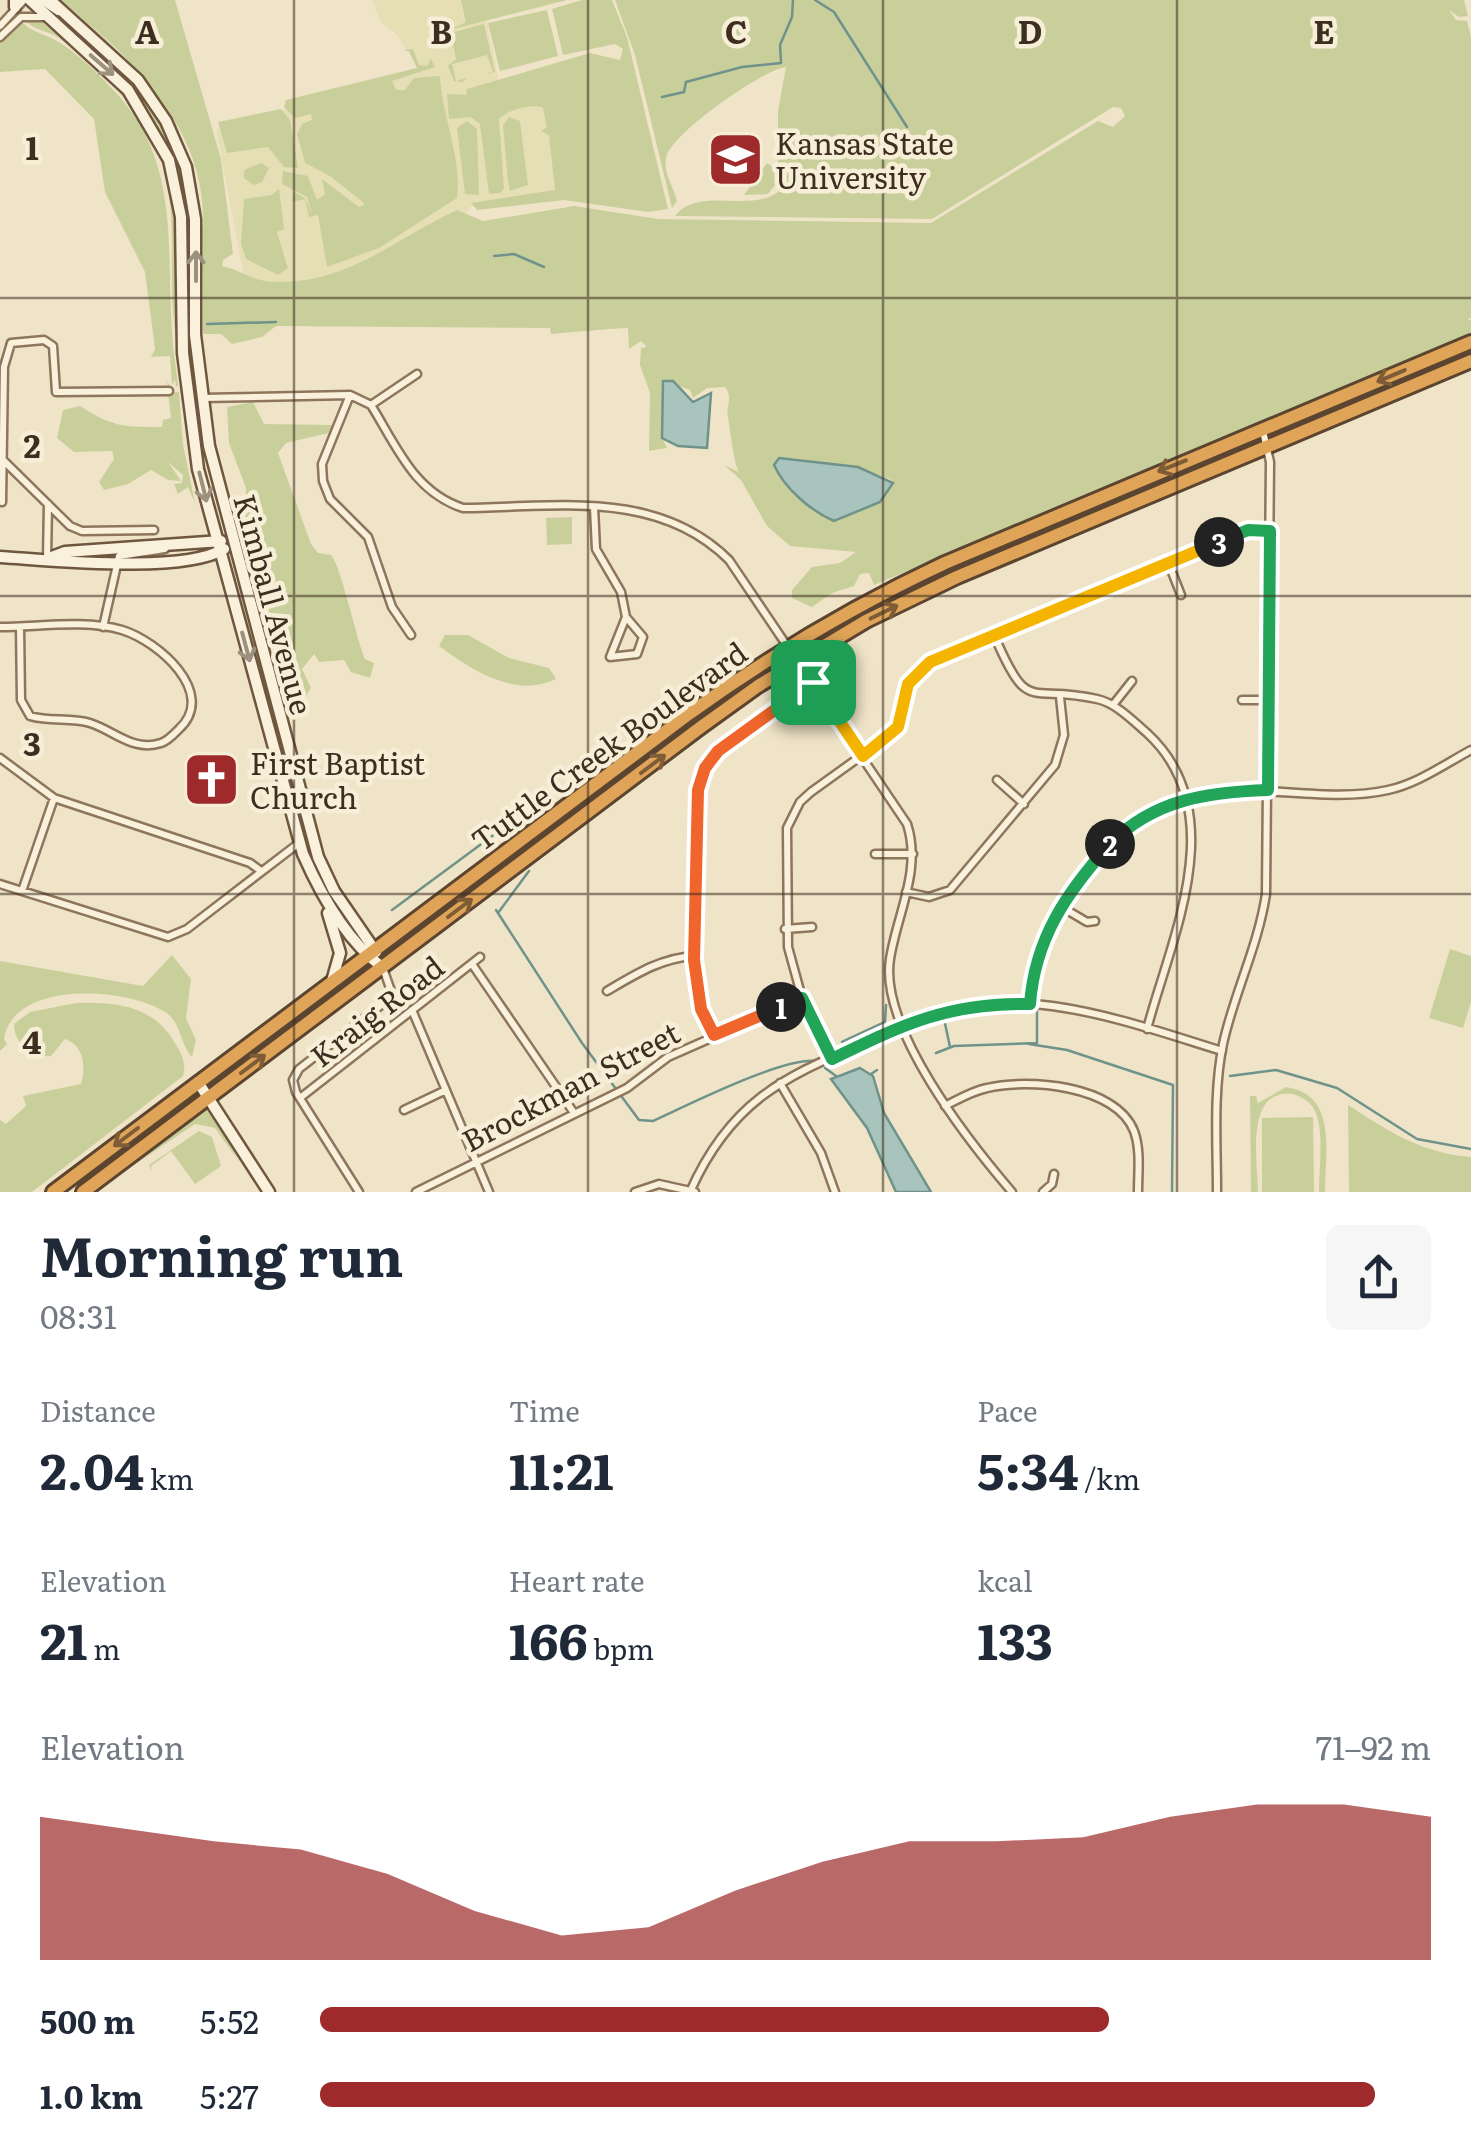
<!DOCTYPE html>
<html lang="en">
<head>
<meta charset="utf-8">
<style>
  body { margin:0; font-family:Literata,serif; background:#f6f6f7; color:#1f2937; height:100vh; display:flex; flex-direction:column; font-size:38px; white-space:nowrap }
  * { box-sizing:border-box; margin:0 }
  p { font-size:32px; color:#747a83 }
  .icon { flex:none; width:55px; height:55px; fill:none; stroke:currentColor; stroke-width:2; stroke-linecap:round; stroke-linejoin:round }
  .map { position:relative; height:1192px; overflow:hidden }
  .panel { display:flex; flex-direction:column; background:#fff; flex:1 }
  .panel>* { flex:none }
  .pin { position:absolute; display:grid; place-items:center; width:85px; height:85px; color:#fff; margin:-42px; border-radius:20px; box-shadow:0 5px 15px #0006 }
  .km { position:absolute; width:50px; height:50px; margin:-25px; border-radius:50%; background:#222; color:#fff; font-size:28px; line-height:50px; text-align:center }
  .round { display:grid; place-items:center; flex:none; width:105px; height:105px; border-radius:15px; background:#f6f6f7 }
  .summary { display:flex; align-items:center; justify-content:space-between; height:170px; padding:0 40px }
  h1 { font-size:55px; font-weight:700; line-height:75px }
  .figures { display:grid; grid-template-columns:repeat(3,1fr); gap:15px; height:170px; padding:10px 40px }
  .figures div { display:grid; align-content:center }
  .figures b { font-size:50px; font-weight:700 }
  .figures small { font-size:28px; font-weight:400 }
  .figures p { font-size:28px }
  .chart { height:280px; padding:20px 40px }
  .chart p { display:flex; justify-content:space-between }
  .chart svg { width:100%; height:180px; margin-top:10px; fill:#9e2a2b; opacity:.7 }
  ul { padding:0 40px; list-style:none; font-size:32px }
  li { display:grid; grid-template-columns:160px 120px 1fr; align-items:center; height:75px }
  li i { height:25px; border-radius:12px; background:#9e2a2b }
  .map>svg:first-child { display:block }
</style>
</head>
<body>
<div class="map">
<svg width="1471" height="1192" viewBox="0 0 1471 1192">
  <rect width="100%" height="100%" fill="#f0e4c8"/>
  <!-- farmland -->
  <path fill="#e6deb5" d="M372,0H483L498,79L554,96L563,193L475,202L464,215L253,324L216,129L421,71L396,34L381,22Z"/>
  <!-- green -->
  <path fill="#c9cf9b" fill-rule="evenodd" d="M56,0C115,39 171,97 192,166C198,186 198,208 203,228C208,127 130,60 61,0H175L221,159L233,254L223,260L222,266C237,269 251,279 265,281C342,289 394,239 457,210L483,221L574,206L658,219L931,223L1098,121L1113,127L1125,116L1121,108L1113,107L932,219L675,216C698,186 750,213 778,192V111L786,67C763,70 676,130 667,155C661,170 674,187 677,201L672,208L635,55L615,0H1464L1468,16L1459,17L1449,10L1456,20L1467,21L1471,37V318L1467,320H1471V334L874,585L869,573L860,574L854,586L832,593L812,607L792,598V590L812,567L840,563L856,552L790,546L767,526L741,480L724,465L739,472C734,465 730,429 728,417C725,405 734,399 725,387L707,388L693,398L690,390L663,381L662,438L667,448L649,451L650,393L640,365L641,348L647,347L641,341L629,349L628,328C603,329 577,332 551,334L550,328L276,326L262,337L232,344L221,334H203V229L202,304C195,275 202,237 198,205C186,112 122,58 56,0ZM791,458L856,467L892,480C885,506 857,512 834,521L803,502L776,470L777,460Z
    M461,0H567L449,30L466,22Z
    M582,0H612L627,37L668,209L648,212L564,200L477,210L471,203L555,190L549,135L541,131L547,127L543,108C534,103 506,110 499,119L504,188L501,193L489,194L480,124L471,117L449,119L447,94L466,95L467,89L590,53L620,60L623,49L615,44L563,55L552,9Z
    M547,10L558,56L500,71L488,23Z
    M40,20L130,98L162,154L177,212V345C160,247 198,176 117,90C100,71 79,53 59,38C48,30 36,32 26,21Z
    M22,22C33,33 43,33 55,40C78,53 102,77 119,96C180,166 166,246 172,331C173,353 177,372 178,386L168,387L167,381L170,387L176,386L175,380L172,385L170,356L151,357L155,349L145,272L105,192L94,119L45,69L0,72V42Z
    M484,24L495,72L486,74L493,71L487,55L452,64L456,81L467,78L462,82L454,81L448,66L456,59L451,33Z
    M413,49L419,65L427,66L431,59L435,67L392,81L396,90H405L414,78L440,76C442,117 462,157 457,198L379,248L327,267L318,215L309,217L305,199L292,202L294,192L305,198L312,214L307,197L282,184L283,171L308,176L317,200L325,194L322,179L359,207L365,204L330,176L305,163L297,134L302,124L312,120L311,114L295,118L284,107L286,100L417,68L409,51L402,50Z
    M122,74C199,135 188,229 192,317L177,171L151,115Z
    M281,109L290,120L298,168L284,167L268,147L227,153L218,122Z
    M509,117L520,121L528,185L510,191L508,182L503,125Z
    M467,121L477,129L479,195L465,194L457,128Z
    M261,163L269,168L262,182L254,185L244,178V170Z
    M767,163L776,169L775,185L768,194L744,195Z
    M279,189L284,229L277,232L288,268L278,275L246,259L241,244L244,199L272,195Z
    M179,392L183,445L195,503L188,487L178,494L174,484L182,483L183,475L168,462L181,481L168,480L151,470L128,484L104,490L99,482L114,459L112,451L74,452L57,438L63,410L80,406C113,427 123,427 162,427L163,420L171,418L168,393Z
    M253,402L264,424L333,425V432L286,443L278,453L311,544L318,553L331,555C341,566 356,637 365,659L374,663L370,678L351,672L344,660L319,662L314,654L302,669L311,688L302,702L286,669L245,533L246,488L229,443L227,407Z
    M572,517V544L547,545L546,518Z
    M445,635H468L509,658L549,668L556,679C515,699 472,670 439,646Z
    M1450,949L1471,956V1002L1463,1028L1429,1018Z
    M172,955L191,979L186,1018L196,1040L192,1057C180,1045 181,1021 165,1012C126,987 13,980 4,1039L7,1044L0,1051V961L143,986Z
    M76,1003C114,1002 152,1005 173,1040C181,1052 187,1062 183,1076L32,1192H0V1120L6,1124L26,1106L23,1096L81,1084C86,1067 84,1045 65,1039L51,1056C32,1058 14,1044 14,1024L30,1012Z
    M1286,1087C1338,1094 1325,1153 1325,1192H1319C1319,1168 1324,1135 1316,1113C1312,1103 1302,1096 1292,1094C1244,1088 1258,1164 1258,1192H1251L1250,1096H1256L1258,1103Z
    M1348,1105C1388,1131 1421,1153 1471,1157V1192H1349Z
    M205,1110L211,1111L238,1160L215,1128L195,1124L94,1192Z
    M1313,1117L1314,1192H1262V1118Z
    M199,1131L212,1137L221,1166L195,1184L171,1151L151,1166L152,1171L149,1165Z"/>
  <!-- water -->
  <path fill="#a9c4bc" stroke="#6f938a" stroke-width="2.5" d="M663,381H673L693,402L711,393L707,448L678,446L662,438Z
    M779,458L858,467L893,483L880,502L834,521C811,511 785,489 774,465Z
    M860,1068L873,1076L884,1113L931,1192H896L867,1128L831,1079Z"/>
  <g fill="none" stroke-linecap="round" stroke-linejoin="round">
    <!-- stream -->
    <path stroke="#6f938a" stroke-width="2.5" d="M815,0L834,12L907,127
      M662,97L684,92L686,82L742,67L781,63L780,45L792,17L793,0
      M494,256L514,254L544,267
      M207,324L276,322
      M392,910L503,828
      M496,910L582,1043L639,1120L653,1121C688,1105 781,1058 815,1061
      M498,913L529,871
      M943,1014L950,1047
      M842,1042L885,1022L886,1005
      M1029,1044L1067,1050L1173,1085L1172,1192
      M936,1053L954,1046L1037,1043V1009
      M825,1068L836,1076
      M871,1074L877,1070
      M1230,1076L1276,1070L1337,1088L1417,1139L1471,1149"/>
    <defs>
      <path id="street" d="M40,0L58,12
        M0,26L24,0
        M0,37L21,17H45
        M350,395L322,464L323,481L330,499L368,537L392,607L411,635
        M202,398L350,395L371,405L417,374
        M371,405C397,447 414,492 463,508C556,507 658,489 729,560L907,824C922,870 897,914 890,959C879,1028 969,1142 1012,1192
        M3,460L70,526L82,531L154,530
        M2,502L4,367L11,343L44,340L53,346L56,392L169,391
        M594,507L596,549L621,592L626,617L643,637L637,654L610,657L626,617
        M47,559L48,504
        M1168,562L1181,595
        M0,627C38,627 85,619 122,630C158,641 218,693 179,729C174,734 168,741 161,743C133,752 115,731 90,723C71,717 50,722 30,716L21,700L20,627
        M103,627L119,556L165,549
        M994,635C1029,717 1028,683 1097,699C1116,703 1133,721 1147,733C1233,812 1171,938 1147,1029
        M1242,700H1267
        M1113,705L1132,681
        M0,758L54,798L250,863L261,871
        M997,780L1024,804
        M875,854H913
        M0,884L168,937L187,929L299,843
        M22,891L54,798
        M906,892L929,897L950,890L1055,765L1064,735L1060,697
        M1060,906L1087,922L1095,921
        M785,929L812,927
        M472,964L574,1113
        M607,991C636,974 661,958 694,956
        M1030,1004C1037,908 1117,800 1219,791C1275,787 1334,802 1388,790C1417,784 1445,764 1471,750
        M412,1010L489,1192
        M713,1035C684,971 692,860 698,790C712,739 773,711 813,682
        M831,1059L802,998L788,947L787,828L800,802L811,792L893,733C911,709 901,682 929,663L1248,530L1269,531
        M780,1083L821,1153L835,1192
        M300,1098L480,957
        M945,1106C959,1099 972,1091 987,1088C1028,1078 1116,1085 1134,1131C1141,1150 1138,1172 1138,1192
        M404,1110L446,1090
        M359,1192L296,1092L293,1080L299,1069L389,999L391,991L383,968
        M416,1192L627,1088L668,1057L802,998
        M635,1192L659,1184L695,1192
        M690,1192C740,1079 812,1070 913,1020C1013,978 1125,1021 1222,1051
        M1043,1192L1052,1184L1054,1174
        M1217,1192C1217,1143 1213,1092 1223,1044C1234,993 1258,947 1266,894L1270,462L1263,431"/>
      <path id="secondary" d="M15,0V7
        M30,0L128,90L169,160L181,217L183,353L198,469L303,854C321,895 346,940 382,967
        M50,0L138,80L166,121L186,167L195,219V335L209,446L318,857L334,891L376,952
        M0,557C51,560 182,574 224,549
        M49,558L65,552L221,541
        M328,913L340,953L332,981
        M198,1082L269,1192"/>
      <path id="highway" d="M53,1192L690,713C771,655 855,605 945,563L1471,342
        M83,1192L701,727L758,686L866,621L957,577L1471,361"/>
    </defs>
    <!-- street casing -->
    <use href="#street" stroke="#8d765c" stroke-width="11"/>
    <!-- secondary casing -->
    <use href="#secondary" stroke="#6f573f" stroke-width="15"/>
    <!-- highway casing -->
    <use href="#highway" stroke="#5b4430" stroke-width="18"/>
    <!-- street -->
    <use href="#street" stroke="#faf1dc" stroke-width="6"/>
    <!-- secondary -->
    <use href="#secondary" stroke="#faf1dc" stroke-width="10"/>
    <!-- highway -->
    <use href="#highway" stroke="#e0a458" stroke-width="12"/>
  </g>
  <!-- one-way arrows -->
  <defs><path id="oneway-shaft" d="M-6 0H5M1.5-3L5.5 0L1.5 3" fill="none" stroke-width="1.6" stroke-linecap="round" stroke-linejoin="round" transform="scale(2.5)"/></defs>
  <g stroke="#9c907e">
    <use href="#oneway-shaft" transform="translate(102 65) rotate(41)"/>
    <use href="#oneway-shaft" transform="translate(196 266) rotate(-90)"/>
    <use href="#oneway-shaft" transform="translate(203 487) rotate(76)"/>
    <use href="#oneway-shaft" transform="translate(246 647) rotate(75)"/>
  </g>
  <g stroke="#7e5d36">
    <use href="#oneway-shaft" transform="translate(1391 376) rotate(157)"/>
    <use href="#oneway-shaft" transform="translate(1172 466) rotate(158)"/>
    <use href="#oneway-shaft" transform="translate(884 612) rotate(-26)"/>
    <use href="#oneway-shaft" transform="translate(653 764) rotate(-37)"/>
    <use href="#oneway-shaft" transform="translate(460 908) rotate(-37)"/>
    <use href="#oneway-shaft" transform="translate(253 1064) rotate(-37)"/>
    <use href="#oneway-shaft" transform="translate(126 1137) rotate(143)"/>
  </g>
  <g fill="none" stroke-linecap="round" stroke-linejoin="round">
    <defs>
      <path id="split-1" d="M781,1007L714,1035L701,1009L694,960L698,790L705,768L718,751L813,682"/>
      <path id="split-2" d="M781,1007L802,998L832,1059C902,1025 949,1002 1030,1004C1035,938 1067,892 1110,844"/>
      <path id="split-3" d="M1110,844C1154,799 1209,792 1268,790L1270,531L1248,530L1219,542"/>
      <path id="split-4" d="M813,682L863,756L898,727L908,684L930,662L1219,542"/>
    </defs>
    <!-- split-1 casing -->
    <use href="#split-1" stroke="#fff" stroke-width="20"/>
    <!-- split-2 casing -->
    <use href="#split-2" stroke="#fff" stroke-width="20"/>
    <!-- split-3 casing -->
    <use href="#split-3" stroke="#fff" stroke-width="20"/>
    <!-- split-4 casing -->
    <use href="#split-4" stroke="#fff" stroke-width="20"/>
    <!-- split-1 -->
    <use href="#split-1" stroke="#f0652b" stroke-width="12"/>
    <!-- split-2 -->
    <use href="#split-2" stroke="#22a559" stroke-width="12"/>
    <!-- split-3 -->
    <use href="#split-3" stroke="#22a559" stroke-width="12"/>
    <!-- split-4 -->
    <use href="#split-4" stroke="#f5b400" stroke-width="12"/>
  </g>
  <!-- grid -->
  <path fill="none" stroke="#3d2e20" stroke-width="2.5" stroke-opacity="0.55" d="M294,0V1192M588,0V1192M883,0V1192M1177,0V1192M0,298H1471M0,596H1471M0,894H1471"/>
  <!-- icons -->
  <defs>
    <symbol id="university-square" viewBox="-11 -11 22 22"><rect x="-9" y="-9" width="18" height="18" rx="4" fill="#9e2a2b" stroke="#f7eed8"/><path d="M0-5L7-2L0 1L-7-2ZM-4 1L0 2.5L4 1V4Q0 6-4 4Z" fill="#fff"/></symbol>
    <symbol id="church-square" viewBox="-11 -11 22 22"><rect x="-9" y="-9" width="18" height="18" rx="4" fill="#9e2a2b" stroke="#f7eed8"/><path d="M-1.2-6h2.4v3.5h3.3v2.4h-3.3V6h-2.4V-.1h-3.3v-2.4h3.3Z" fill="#fff"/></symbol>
  </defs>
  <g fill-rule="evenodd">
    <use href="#university-square" x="704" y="128" width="63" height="63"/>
    <use href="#church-square" x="180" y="748" width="63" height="63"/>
  </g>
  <g text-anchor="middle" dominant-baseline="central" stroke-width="9" stroke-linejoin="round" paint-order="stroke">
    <!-- poi labels -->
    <g font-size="30" fill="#3d2e20" stroke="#f7eed8" text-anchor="start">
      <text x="775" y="142">Kansas State<tspan x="775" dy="34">University</tspan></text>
      <text x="250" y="762">First Baptist<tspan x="250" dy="34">Church</tspan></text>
    </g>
    <!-- street labels -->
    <g font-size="30" fill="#3d2e20" stroke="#f7eed8">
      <text transform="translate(275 604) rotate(75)">Kimball Avenue</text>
      <text transform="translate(608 745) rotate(-36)">Tuttle Creek Boulevard</text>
      <text transform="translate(376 1010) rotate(-38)">Kraig Road</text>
      <text transform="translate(570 1085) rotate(-28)">Brockman Street</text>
    </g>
  </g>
  <g font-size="32" text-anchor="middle" font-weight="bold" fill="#3d2e20" stroke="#f7eed8" stroke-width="9" stroke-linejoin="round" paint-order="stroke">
    <text x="147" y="44">A</text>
    <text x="441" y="44">B</text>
    <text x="736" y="44">C</text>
    <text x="1030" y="44">D</text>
    <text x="1324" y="44">E</text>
    <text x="32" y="160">1</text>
    <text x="32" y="458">2</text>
    <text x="32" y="756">3</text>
    <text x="32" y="1054">4</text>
  </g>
</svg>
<div class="pin" style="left:813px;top:682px;background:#1e9e55"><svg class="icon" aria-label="arrive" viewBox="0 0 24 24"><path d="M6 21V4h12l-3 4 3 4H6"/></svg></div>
<b class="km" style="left:781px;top:1007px">1</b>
<b class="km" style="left:1110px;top:844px">2</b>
<b class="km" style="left:1219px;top:542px">3</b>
</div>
<section class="panel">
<div class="summary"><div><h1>Morning run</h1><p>08:31</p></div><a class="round"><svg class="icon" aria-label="share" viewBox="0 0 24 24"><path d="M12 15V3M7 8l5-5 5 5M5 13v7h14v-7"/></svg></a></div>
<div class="figures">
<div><p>Distance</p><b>2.04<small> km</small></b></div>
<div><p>Time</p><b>11:21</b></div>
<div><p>Pace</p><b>5:34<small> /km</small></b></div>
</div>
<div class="figures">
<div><p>Elevation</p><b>21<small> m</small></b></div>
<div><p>Heart rate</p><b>166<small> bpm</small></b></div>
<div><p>kcal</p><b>133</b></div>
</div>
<div class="chart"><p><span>Elevation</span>71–92 m</p>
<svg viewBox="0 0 160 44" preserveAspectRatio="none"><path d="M0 44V9L10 12L20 15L30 17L40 23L50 32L60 38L70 36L80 27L90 20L100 15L110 15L120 14L130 9L140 6L150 6L160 9V44z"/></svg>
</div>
<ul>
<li><b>500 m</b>5:52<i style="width:71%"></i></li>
<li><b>1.0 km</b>5:27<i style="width:95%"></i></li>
</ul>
</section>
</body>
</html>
